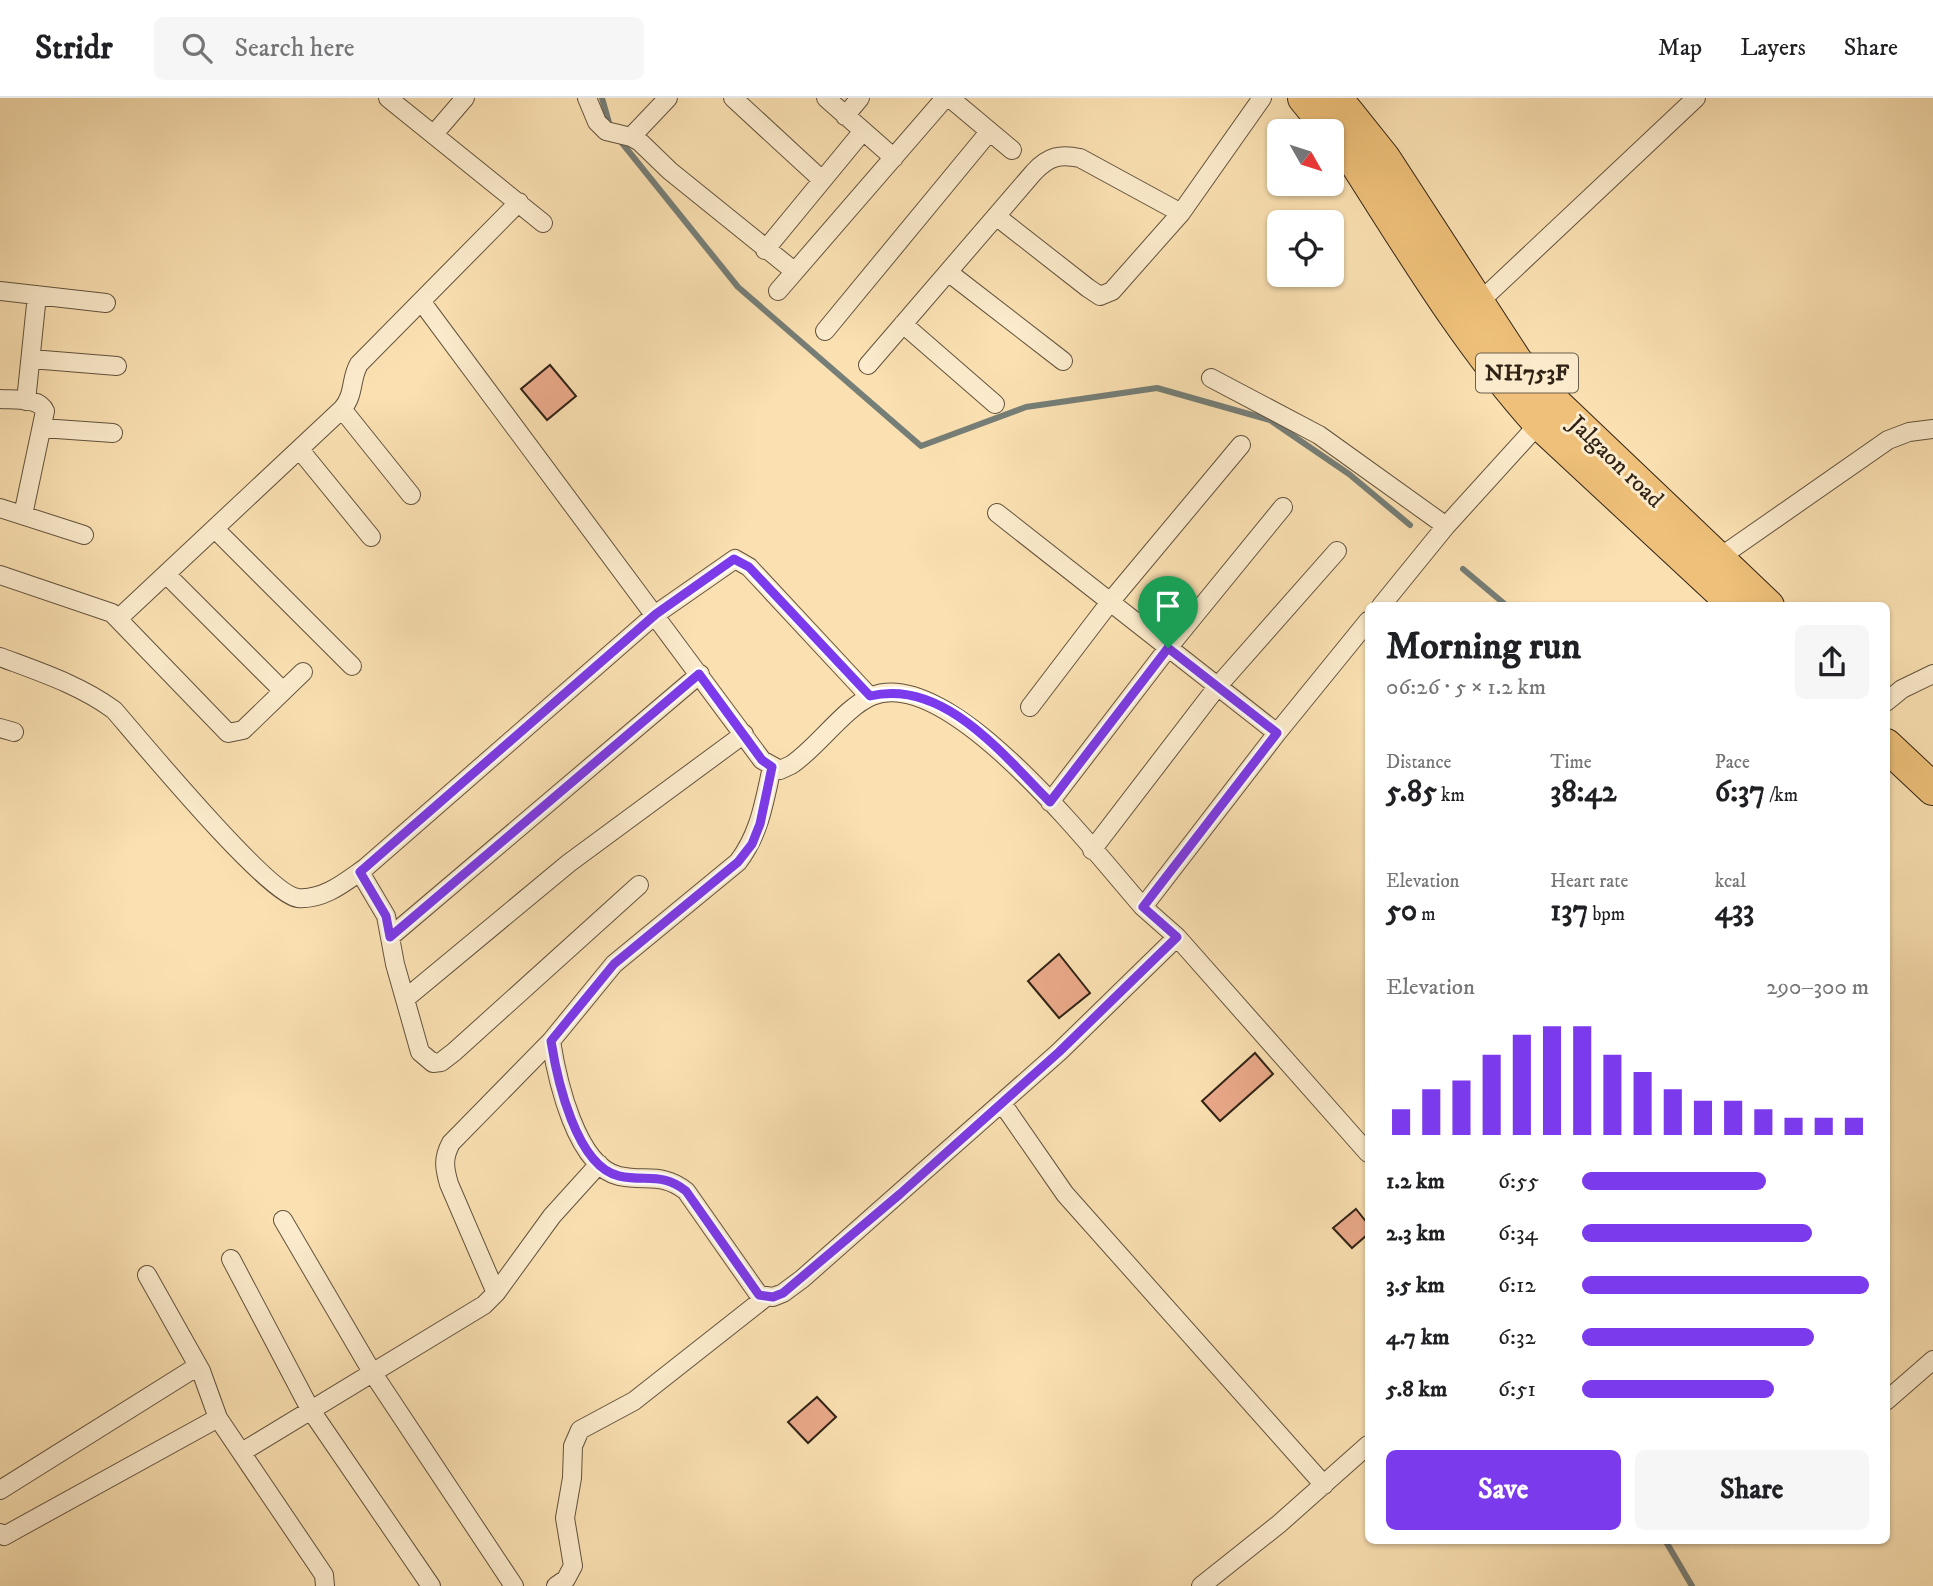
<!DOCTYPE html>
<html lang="en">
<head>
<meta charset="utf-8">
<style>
  body { margin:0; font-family:"IM FELL DW Pica",serif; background:#f6f6f6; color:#202124; height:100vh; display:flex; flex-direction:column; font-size:26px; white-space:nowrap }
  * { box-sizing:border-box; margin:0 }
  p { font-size:23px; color:#757577 }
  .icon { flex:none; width:38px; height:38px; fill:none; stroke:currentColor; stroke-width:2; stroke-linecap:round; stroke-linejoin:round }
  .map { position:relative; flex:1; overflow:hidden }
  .sheet { position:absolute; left:1365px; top:504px; width:525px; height:942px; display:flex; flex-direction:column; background:#fff; border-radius:10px; box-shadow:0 2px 5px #0004 }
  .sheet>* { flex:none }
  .needle { width:46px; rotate:129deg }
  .tools { position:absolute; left:1267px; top:21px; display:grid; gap:14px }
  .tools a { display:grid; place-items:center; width:77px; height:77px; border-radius:10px; background:#fff; box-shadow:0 2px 5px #0004; font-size:35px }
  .pin { position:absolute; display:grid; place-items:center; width:60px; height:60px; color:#fff; margin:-72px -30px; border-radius:50% 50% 50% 0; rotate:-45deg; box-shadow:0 0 7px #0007 }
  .pin .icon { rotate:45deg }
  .round { display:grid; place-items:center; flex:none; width:74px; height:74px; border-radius:10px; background:#f6f6f6 }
  .summary { display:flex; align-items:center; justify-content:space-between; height:119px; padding:0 21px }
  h1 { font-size:38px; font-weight:700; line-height:52px }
  .stats { display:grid; grid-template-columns:repeat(3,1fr); gap:10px; height:119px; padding:7px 21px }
  .stats div { display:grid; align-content:center }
  .stats b { font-size:30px; font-weight:700 }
  .stats small { font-size:19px; font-weight:400 }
  .stats p { font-size:19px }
  .chart { height:196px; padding:14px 21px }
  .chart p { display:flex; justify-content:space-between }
  .chart svg { width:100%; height:126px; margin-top:7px; stroke:#7c3aed; stroke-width:6 }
  .cta { display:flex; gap:14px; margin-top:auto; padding:14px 21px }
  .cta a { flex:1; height:80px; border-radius:10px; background:#7c3aed; color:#fff; font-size:28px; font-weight:700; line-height:80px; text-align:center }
  .cta a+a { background:#f6f6f6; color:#202124 }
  ul { padding:0 21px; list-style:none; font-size:23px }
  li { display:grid; grid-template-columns:112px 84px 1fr; align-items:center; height:52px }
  li i { height:18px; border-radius:9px; background:#7c3aed }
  header { display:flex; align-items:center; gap:42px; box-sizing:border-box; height:98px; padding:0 35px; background:#fff; border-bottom:2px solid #e0e0e0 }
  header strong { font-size:33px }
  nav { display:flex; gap:38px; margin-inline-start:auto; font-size:24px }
  .search { width:490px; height:63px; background:#f6f6f6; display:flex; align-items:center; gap:18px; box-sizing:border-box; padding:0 24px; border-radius:10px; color:#757577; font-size:26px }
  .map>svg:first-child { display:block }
</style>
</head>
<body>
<header>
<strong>Stridr</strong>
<div class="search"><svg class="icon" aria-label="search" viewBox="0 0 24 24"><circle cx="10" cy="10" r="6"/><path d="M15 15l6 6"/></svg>Search here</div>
<nav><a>Map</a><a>Layers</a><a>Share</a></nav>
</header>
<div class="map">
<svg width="1933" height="1488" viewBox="0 0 1933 1488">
  <rect width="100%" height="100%" fill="#fbe1b2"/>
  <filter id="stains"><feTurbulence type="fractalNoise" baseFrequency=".00286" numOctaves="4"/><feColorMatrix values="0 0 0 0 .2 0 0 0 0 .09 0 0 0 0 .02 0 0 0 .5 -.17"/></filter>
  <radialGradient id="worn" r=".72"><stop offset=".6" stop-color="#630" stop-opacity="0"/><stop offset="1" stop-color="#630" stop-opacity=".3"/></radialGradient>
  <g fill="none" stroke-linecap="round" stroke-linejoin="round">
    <!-- stream -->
    <path stroke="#757e77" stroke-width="6" d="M602,0L610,28
      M622,45L738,189L921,348L1026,309L1157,290L1270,322L1349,376L1410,427
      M1463,471L1507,508
      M1665,1442L1692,1488"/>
  </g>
  <!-- building -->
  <path fill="#ebaa8b" stroke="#2f2216" stroke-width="2" d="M550,267L576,298L547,322L521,291Z
    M1059,856L1090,895L1059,920L1028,883Z
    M1255,955L1273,976L1220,1023L1202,1003Z
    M1356,1111L1368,1126V1136L1352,1150L1333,1130Z
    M817,1299L836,1319L808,1345L788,1324Z"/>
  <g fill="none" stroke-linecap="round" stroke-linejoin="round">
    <defs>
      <path id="street" d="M388,0L543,125
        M587,0L597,24L606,33L631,39L640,44L670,73L794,173
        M733,0L822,82
        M826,0L894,60
        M950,0L1012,52
        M845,18L860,0
        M434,36L465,0
        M631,39L668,0
        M996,118L1088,190L1100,198L1112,193L1181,115L1262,0
        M765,152L863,33
        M948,174L1063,263
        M0,193L106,205
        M778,193L945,0
        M421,203L762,662L780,672L791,667C817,650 845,609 872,598C951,566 1096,756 1143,809
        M1474,209L1696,0
        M903,226L995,306
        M825,233L989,34
        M31,261L117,268
        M868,267L1034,74C1049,58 1060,56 1080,60L1181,115
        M1211,280L1319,337L1446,428
        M0,301C14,302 39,299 45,313L23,417
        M26,303L37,197
        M342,311L411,397
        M42,330L113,335
        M300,352L371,439
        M0,410L84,437
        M997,415L1277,635L1368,523
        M216,432L352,568
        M1713,464L1888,342L1909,334L1933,331
        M166,476L283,593
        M0,477L112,515L228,635L243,632L303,574
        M1381,508L1446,428L1545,319
        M119,520L342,311C355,297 350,281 359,266L519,104
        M0,559C40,574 80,587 114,612C141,643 268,797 298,800C324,802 345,784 365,770L656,516L735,461L749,469L870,599
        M1886,604L1902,591L1933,576
        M1030,609L1110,504L1241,347
        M0,630L14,634
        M1277,635L1143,809L1177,839L1368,1055
        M1050,704L1168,550L1283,409
        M1092,752L1217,589L1337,453
        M360,774L386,818L395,866L420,954L433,965L441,964L454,954L639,787
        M390,839L700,576
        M405,901L569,765L744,636
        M551,943C557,981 576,1068 619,1078C646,1084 662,1074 686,1093L759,1197L773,1199L783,1195L802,1181L1059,954L1177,839
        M1002,1005L1065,1096L1324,1387
        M283,1122L372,1274L514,1488
        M231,1161L310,1311L431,1488
        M147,1177L201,1273L218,1320
        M496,1195L449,1086C444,1069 443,1060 451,1045L551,943L614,866L738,764C760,735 764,704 772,669
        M1886,1303L1933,1262
        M242,1354L484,1207L496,1195L552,1118L599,1066
        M0,1392L198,1268
        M0,1435L4,1438L218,1320L324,1477L325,1488
        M556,1488L566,1481L573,1468L565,1420L572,1380L573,1348L580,1332L634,1303L766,1199
        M1201,1488L1279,1426L1368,1347"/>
      <path id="highway" d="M1304,0L1331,33
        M1336,0L1384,60L1516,263L1557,307L1768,508
        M1332,34L1352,59C1411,151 1466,244 1539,325L1736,508
        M1886,647L1933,691"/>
    </defs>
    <!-- street casing -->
    <use href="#street" stroke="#62523d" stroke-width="20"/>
    <!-- highway casing -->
    <use href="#highway" stroke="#2f2216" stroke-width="34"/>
    <!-- street -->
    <use href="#street" stroke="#fceccd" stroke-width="18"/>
    <!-- highway -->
    <use href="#highway" stroke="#eec079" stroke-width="32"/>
  </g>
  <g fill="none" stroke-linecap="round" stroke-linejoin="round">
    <defs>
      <path id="route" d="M734,461L749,469L870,598C944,580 1004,658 1050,704L1168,550L1277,635L1143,809L1177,839L1059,954L900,1096L783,1195L773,1199L759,1197L686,1093C662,1074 646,1084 619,1078C576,1068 557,981 551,943L614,866L738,764L752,746L760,726L772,669L762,662L699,576L390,839L386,818L360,774L656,516Z"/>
    </defs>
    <!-- route casing -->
    <use href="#route" stroke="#fff" stroke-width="14"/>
    <!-- route -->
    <use href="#route" stroke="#7c3aed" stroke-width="9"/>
  </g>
  <g text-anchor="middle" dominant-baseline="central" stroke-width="6" stroke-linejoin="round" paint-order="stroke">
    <!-- shield labels -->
    <rect fill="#fceccd" stroke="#6c5f4d" stroke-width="2" x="1476" y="255.5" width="102" height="39" rx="5"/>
    <g font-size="23" font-weight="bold" fill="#2f2216">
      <text x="1527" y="275">NH753F</text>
    </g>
    <!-- street labels -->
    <g font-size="24" fill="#2f2216" stroke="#fceccd">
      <text transform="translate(1616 364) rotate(44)">Jalgaon road</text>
    </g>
  </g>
  <rect width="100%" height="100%" filter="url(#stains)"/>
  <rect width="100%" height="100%" fill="url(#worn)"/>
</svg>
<div class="tools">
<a><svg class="needle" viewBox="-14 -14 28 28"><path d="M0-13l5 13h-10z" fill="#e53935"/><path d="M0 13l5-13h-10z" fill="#757577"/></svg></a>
<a><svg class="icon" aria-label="locate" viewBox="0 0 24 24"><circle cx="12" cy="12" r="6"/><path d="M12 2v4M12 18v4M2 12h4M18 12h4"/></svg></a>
</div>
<div class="pin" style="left:1168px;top:550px;background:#1e9e55"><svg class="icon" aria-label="arrive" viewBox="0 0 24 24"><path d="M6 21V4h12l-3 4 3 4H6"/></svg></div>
<section class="sheet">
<div class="summary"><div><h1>Morning run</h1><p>06:26 · 5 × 1.2 km</p></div><a class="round"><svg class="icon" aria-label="share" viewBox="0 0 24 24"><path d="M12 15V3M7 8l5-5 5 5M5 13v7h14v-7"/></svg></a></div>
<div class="stats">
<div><p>Distance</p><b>5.85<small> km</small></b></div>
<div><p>Time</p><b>38:42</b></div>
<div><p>Pace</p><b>6:37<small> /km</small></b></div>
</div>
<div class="stats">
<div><p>Elevation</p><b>50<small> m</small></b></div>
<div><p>Heart rate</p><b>137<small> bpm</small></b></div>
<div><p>kcal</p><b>433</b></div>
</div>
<div class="chart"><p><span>Elevation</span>290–300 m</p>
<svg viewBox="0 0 160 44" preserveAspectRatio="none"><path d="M5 44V35M15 44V28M25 44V25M35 44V16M45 44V9M55 44V6M65 44V6M75 44V16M85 44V22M95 44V28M105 44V32M115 44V32M125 44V35M135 44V38M145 44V38M155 44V38"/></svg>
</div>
<ul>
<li><b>1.2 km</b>6:55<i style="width:64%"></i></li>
<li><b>2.3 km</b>6:34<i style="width:80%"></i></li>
<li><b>3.5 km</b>6:12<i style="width:100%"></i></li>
<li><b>4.7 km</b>6:32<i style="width:81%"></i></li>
<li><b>5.8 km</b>6:51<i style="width:67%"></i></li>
</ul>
<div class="cta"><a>Save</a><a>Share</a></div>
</section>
</div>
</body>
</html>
